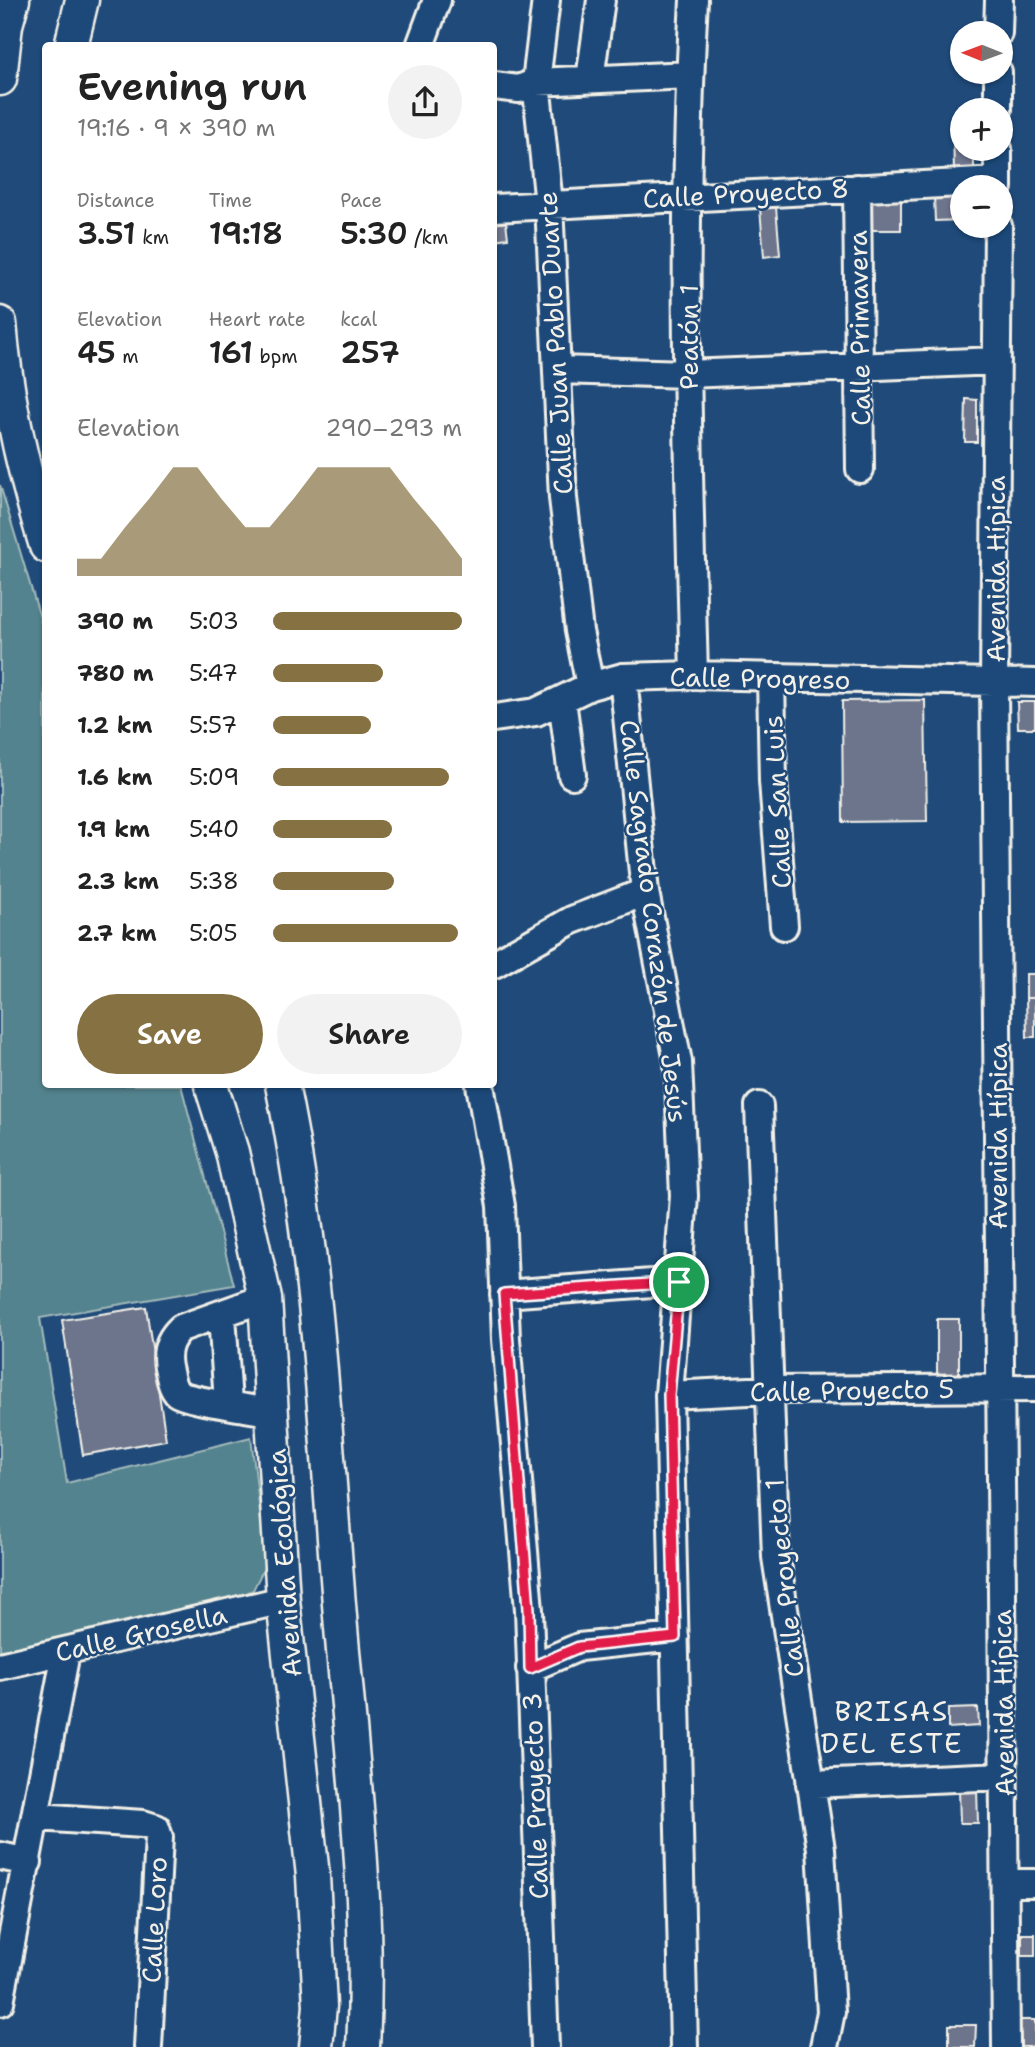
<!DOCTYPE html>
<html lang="en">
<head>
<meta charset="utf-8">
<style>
  body { margin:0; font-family:"Shantell Sans",sans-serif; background:#f2f2f2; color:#222; height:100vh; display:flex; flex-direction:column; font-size:26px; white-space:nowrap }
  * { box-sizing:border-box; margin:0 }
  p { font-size:23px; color:#767676 }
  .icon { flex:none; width:38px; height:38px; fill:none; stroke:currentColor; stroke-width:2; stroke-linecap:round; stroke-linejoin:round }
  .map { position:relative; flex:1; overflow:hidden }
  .drawer { position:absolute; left:42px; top:42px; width:455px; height:1046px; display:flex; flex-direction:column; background:#fff; border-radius:7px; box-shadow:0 2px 5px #0004 }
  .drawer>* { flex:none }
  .needle { width:46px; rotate:271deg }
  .tools { position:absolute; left:950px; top:21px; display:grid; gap:14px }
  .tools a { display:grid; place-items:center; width:63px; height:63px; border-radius:50%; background:#fff; box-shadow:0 2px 5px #0004; font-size:35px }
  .pin { position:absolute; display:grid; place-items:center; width:60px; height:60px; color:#fff; margin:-30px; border:4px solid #fff; border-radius:50%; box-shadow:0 2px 7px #0007 }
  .round { display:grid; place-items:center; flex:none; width:74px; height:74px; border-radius:37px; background:#f2f2f2 }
  .headline { display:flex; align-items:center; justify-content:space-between; height:119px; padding:0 35px }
  h1 { font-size:38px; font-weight:600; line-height:52px }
  .stats { display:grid; grid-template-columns:repeat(3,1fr); gap:10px; height:119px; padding:7px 35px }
  .stats div { display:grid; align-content:center }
  .stats b { font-size:30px; font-weight:600 }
  .stats small { font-size:19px; font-weight:400 }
  .stats p { font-size:19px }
  .chart { height:196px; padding:14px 35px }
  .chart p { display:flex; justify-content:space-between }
  .chart svg { width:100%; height:126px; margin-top:7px; fill:#857141; opacity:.7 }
  .action { display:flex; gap:14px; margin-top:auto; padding:14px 35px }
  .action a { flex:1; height:80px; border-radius:42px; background:#857141; color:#fff; font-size:28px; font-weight:600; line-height:80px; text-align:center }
  .action a+a { background:#f2f2f2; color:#222 }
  ul { padding:0 35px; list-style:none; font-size:23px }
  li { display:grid; grid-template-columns:112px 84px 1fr; align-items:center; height:52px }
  li i { height:18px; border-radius:9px; background:#857141 }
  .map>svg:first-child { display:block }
</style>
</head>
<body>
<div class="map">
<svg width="1035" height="2047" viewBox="0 0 1035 2047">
  <rect width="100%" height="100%" fill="#1f4a7a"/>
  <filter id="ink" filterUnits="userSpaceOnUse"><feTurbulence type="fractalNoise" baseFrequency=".0143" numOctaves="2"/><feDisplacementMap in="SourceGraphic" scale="14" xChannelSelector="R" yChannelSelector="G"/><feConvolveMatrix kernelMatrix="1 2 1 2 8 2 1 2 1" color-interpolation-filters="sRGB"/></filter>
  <g filter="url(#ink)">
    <!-- green -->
    <path fill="#53838e" stroke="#a4babb" stroke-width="2" d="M0,485L45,634L46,1085H181L234,1285L40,1318L67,1483L251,1437L266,1564L253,1590L229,1601L0,1651Z"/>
    <!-- building -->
    <path fill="#6d758d" stroke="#f4f1e8" stroke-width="2" d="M953,127H962V149H974V173H954Z
      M962,195V220L935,221L934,196Z
      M901,200V230H869V201Z
      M776,207L780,255L764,257L760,208Z
      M506,222L508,238L494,240V224Z
      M966,399L977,400V442H965Z
      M925,700L927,821L843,822L842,701Z
      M1017,702H1035V728H1018Z
      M1026,974H1035V998H1026Z
      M1026,998H1035V1037H1027Z
      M146,1307L166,1440L83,1455L62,1320Z
      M937,1319H959V1376H937Z
      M978,1708L979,1726L948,1728V1709Z
      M959,1789H977L978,1823H960Z
      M1022,1934H1035V1956H1022Z
      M1017,2020H1035V2047H1018Z
      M949,2025H976L975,2047H949Z"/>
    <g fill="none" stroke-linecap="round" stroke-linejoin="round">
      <defs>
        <path id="minor" d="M546,0L536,82L549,204L563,498L579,631L590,686
          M998,33L999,0
          M420,46L437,0
          M590,79L601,0
          M494,86L519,89L536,82L690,75
          M998,110V72
          M998,187V149
          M857,188L860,469
          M494,208L998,181
          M998,226L994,683L1006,2047
          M559,370L687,374L997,361
          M694,675C688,450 681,225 694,0
          M623,677L645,892L678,1062L684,1196L669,1395L684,2047
          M771,677L773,781L784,926
          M562,700L572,775
          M494,718L536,712L590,686L623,677L694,675L1035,683
          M494,964L572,920L645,892
          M480,1085L501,1206L506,1339L529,1610L545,2047
          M759,1106L776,1557L821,1849L831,2012L824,2047
          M504,1294L679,1281
          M265,1298L181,1328C169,1339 165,1351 168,1367C170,1376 171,1386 177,1393C184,1400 257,1409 273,1413
          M222,1315L228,1403
          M669,1395L769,1390L1035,1388
          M0,1666L283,1600
          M530,1668L579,1647L675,1637
          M810,1784L1004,1776
          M37,1817L143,1824L156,1828L159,1837L148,2047
          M0,1856L28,1862
          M1005,1883H1035
          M0,2002L66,1652"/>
        <path id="major" d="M71,46L82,0
          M0,79L6,25L13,0
          M0,323C6,398 24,474 46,546
          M211,1085L232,1152L265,1298L283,1600L313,1876L320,2006L316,2047
          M282,1085C318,1257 325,1430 339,1604C351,1752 371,1899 363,2047"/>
      </defs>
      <!-- minor casing -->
      <use href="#minor" stroke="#f4f1e8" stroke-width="32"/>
      <!-- major casing -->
      <use href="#major" stroke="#f4f1e8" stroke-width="37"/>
      <!-- minor -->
      <use href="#minor" stroke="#1f4a7a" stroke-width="26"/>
      <!-- major -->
      <use href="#major" stroke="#1f4a7a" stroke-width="32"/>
    </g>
  </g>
  <g fill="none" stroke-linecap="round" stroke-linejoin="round" filter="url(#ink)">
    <defs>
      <path id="route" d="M679,1282L669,1395L675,1637L579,1647L530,1668L529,1609L504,1294Z"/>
    </defs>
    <!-- route casing -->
    <use href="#route" stroke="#fff" stroke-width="14"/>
    <!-- route -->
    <use href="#route" stroke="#e11d48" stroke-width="9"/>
  </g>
  <g text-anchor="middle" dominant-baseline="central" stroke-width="5" stroke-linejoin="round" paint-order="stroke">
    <!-- street labels -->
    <g font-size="26" fill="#f4f1e8" stroke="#1f4a7a">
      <text transform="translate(746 193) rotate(-3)">Calle Proyecto 8</text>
      <text transform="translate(859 328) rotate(-91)">Calle Primavera</text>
      <text transform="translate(688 337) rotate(-90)">Peatón 1</text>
      <text transform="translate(555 343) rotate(-93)">Calle Juan Pablo Duarte</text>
      <text transform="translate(995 569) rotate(-90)">Avenida Hípica</text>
      <text transform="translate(760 678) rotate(1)">Calle Progreso</text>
      <text transform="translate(777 802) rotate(-93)">Calle San Luis</text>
      <text transform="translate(654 921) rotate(83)">Calle Sagrado Corazón de Jesús</text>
      <text transform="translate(997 1136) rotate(-90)">Avenida Hípica</text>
      <text transform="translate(852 1390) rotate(-1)">Calle Proyecto 5</text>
      <text transform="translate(284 1563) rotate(-94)">Avenida Ecológica</text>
      <text transform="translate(784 1578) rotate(-96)">Calle Proyecto 1</text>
      <text transform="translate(141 1633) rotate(-13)">Calle Grosella</text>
      <text transform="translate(1003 1703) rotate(-91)">Avenida Hípica</text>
      <text transform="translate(535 1796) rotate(-92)">Calle Proyecto 3</text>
      <text transform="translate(154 1920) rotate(-87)">Calle Loro</text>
    </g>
    <!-- neighbourhood labels -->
    <g font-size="28" letter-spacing="2" fill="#f4f1e8" stroke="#1f4a7a">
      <text x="892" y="1711">BRISAS<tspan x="892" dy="32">DEL ESTE</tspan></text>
    </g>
  </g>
</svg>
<div class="tools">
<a><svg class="needle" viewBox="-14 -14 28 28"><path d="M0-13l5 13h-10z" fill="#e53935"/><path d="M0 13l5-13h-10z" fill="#767676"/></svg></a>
<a>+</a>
<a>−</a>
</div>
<div class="pin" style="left:679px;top:1282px;background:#1e9e55"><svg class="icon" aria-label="arrive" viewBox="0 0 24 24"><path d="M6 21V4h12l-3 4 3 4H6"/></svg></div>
<section class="drawer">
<div class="headline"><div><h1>Evening run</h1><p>19:16 · 9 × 390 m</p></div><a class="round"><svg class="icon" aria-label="share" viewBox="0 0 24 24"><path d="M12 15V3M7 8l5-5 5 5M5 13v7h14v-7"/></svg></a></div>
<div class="stats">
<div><p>Distance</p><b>3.51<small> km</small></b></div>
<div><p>Time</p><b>19:18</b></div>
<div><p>Pace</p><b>5:30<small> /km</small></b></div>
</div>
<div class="stats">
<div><p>Elevation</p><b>45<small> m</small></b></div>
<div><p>Heart rate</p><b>161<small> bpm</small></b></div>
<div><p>kcal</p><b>257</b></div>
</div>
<div class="chart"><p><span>Elevation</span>290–293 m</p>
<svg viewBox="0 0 160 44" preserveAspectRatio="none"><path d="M0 44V38L10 38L20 27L30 17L40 6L50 6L60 17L70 27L80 27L90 17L100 6L110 6L120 6L130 6L140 17L150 27L160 38V44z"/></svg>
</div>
<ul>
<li><b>390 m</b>5:03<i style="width:100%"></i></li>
<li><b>780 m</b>5:47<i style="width:58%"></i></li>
<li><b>1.2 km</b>5:57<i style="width:52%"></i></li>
<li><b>1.6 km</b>5:09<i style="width:93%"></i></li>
<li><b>1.9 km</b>5:40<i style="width:63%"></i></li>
<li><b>2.3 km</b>5:38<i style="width:64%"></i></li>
<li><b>2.7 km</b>5:05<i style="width:98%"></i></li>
</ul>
<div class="action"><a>Save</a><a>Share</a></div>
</section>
</div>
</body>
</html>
